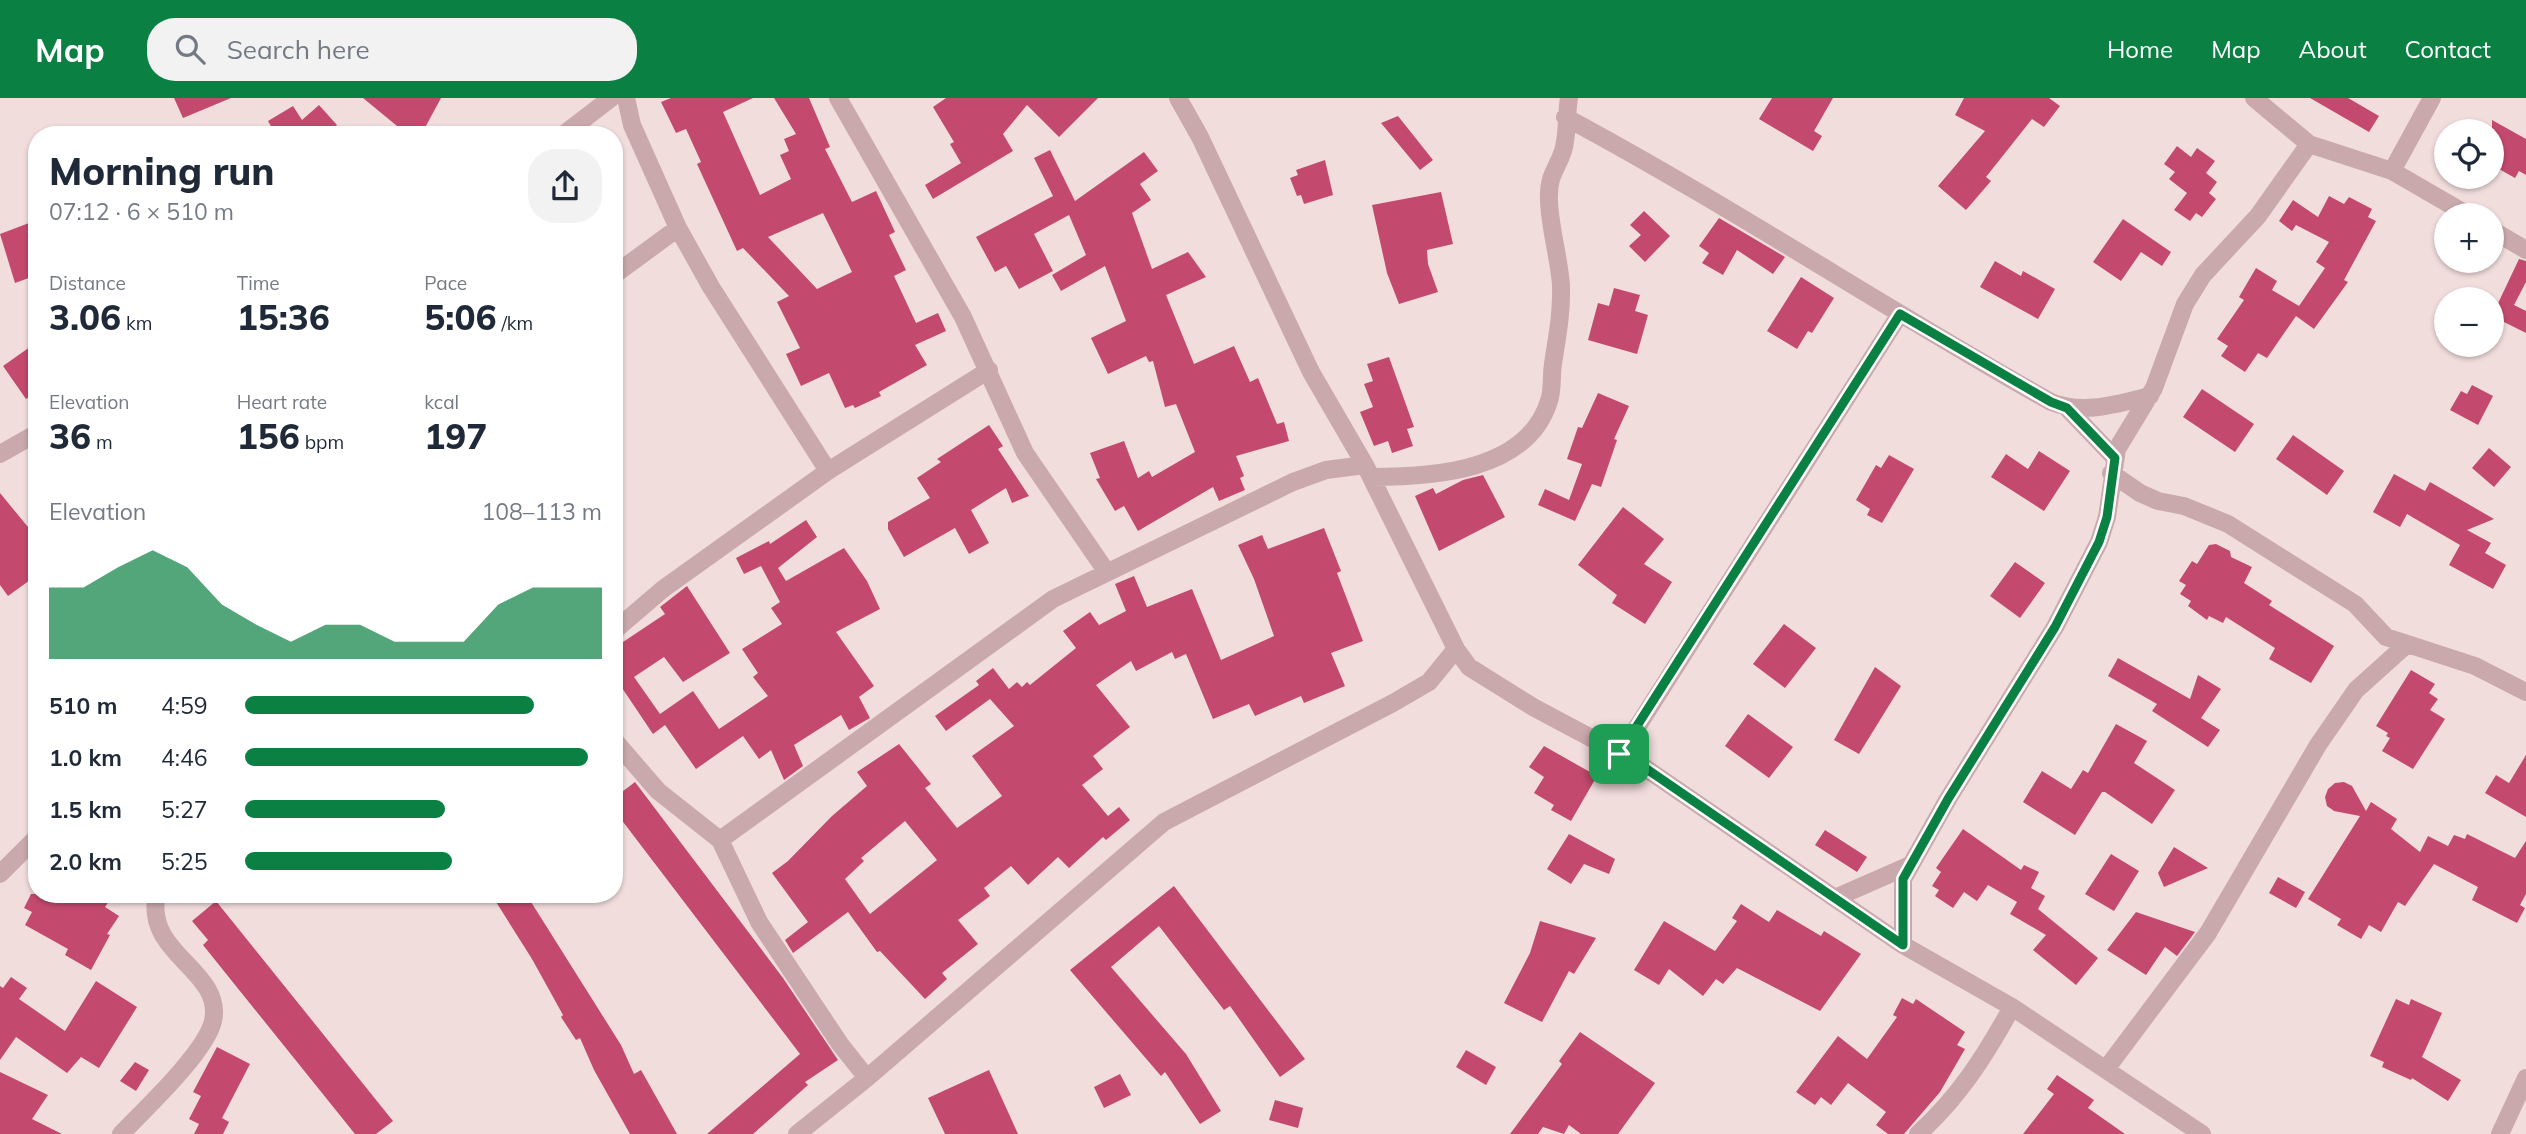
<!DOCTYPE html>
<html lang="en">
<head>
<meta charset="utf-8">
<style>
  body { margin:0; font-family:Mulish,sans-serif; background:#f2f2f3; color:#1f2937; height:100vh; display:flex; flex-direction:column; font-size:26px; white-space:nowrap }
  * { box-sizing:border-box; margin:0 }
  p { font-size:23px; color:#747a83 }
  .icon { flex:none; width:38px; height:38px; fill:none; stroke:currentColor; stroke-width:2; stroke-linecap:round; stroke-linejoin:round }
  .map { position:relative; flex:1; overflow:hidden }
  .side { position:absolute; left:28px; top:28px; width:595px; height:777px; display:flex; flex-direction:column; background:#fff; border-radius:28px; box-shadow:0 2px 5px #0004 }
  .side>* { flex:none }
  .tools { position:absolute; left:2434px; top:21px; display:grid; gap:14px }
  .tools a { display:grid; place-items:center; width:70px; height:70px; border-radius:50%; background:#fff; box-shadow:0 2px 5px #0004; font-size:35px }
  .pin { position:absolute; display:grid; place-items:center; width:60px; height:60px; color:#fff; margin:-30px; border-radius:14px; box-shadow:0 4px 10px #0006 }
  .round { display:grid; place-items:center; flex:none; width:74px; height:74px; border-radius:28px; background:#f2f2f3 }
  .headline { display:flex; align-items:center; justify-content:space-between; height:119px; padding:0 21px }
  h1 { font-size:38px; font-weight:800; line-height:52px }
  .figures { display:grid; grid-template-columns:repeat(3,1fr); gap:10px; height:119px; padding:7px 21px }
  .figures div { display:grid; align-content:center }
  .figures b { font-size:35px; font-weight:800 }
  .figures small { font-size:19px; font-weight:400 }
  .figures p { font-size:19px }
  .chart { height:196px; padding:14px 21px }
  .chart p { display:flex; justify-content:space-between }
  .chart svg { width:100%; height:126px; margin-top:7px; fill:#0b8043; opacity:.7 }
  ul { padding:0 21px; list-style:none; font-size:23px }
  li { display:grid; grid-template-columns:112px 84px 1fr; align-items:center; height:52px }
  li i { height:18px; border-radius:9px; background:#0b8043 }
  header { display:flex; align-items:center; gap:42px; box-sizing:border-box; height:98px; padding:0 35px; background:#0b8043; color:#fff }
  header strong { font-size:33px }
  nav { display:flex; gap:38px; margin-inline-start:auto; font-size:24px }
  .search { width:490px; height:63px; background:#f2f2f3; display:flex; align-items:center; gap:18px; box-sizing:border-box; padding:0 24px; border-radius:28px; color:#747a83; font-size:26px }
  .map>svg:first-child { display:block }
</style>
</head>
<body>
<header>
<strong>Map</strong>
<div class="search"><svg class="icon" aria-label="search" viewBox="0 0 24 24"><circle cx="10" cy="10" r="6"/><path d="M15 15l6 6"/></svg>Search here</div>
<nav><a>Home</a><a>Map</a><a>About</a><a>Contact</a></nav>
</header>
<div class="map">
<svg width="2526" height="1036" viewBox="0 0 2526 1036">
  <rect width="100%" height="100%" fill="#f2dddd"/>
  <!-- building -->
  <path fill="#c34a6e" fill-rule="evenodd" d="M174,0H231L183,20Z
    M363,0H441L421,37H408Z
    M671,0H753L723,14L760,97L791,81L780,57L789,53L784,41L796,36L774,0H809L830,49L825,51L852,104L876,93L895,134L889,137L906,172L894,178L916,225L938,215L946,233L915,247L927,267L879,294L881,298L855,310L853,307L845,310L829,275L801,288L786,256L800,250L777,204L789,198L743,150L737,153L697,66L701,64L686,31L676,35L661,4ZM823,115L852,174L817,191L768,139Z
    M946,0H1098L1059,39L1027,7L1003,36L1013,53L933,101L925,87L961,65L950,46L954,44L933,9Z
    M1772,0H1833L1814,33L1822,38L1813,53L1759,21Z
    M1964,0H2049L2060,8L2044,29L2032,21L1986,79L1991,83L1966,112L1938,88L1985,33L1955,17Z
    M2310,0H2348L2379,18L2369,34Z
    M319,7L337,27L324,37H276L268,23L293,8L302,22Z
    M1398,18L1433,62L1420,72L1381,25Z
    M2492,22L2526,41V77L2519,73L2515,80L2492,67Z
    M2177,48L2191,59L2197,50L2215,63L2206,75L2217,84L2209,95L2216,101L2202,119L2196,115L2190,123L2174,112L2187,95L2169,81L2175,74L2164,66Z
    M1050,52L1075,103L1144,54L1158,73L1140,86L1151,102L1132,115L1152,171L1188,154L1206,179L1166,197L1194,266L1234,248L1250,284L1258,280L1277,326L1284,324L1289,343L1236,358L1244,378L1240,380L1245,392L1219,403L1213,389L1138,433L1124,408L1115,413L1096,381L1100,380L1090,355L1124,343L1138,380L1149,373L1152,379L1195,354L1176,306L1165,309L1153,263L1149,264L1146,258L1108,276L1091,240L1126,223L1105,168L1061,193L1052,177L1086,157L1069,117L1034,136L1053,173L1019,191L1006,168L995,174L976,139L1053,98L1034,60Z
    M1325,62L1333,97L1304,106L1301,97L1297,98L1290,80L1298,77L1296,72Z
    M1441,94L1453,146L1427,152L1428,166L1438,194L1399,206L1387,175L1372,107Z
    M2329,98L2344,106L2349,99L2372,111L2368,119L2376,123L2344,182L2348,184L2314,231L2296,218L2267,260L2258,255L2245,274L2221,258L2228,248L2217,241L2244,202L2239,199L2256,170L2277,183L2272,192L2299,208L2325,170L2316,164L2329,144L2296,127L2292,133L2279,123L2293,102L2318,119Z
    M1644,113L1670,138L1645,164L1629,148L1641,137L1630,127Z
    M1719,120L1785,159L1773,176L1737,152L1723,177L1702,165L1709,155L1699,148Z
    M2123,121L2171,154L2162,168L2141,154L2121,183L2093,164Z
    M37,122V177L15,185L0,136Z
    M2519,161L2526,163V184L2514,207L2526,213V235L2492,218Z
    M1995,163L2021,178L2023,173L2055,191L2038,221L1980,189Z
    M1801,179L1834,200L1812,235L1808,233L1797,251L1767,233Z
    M1614,190L1640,197L1635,213L1648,217L1637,256L1588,242L1598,205L1609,208Z
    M37,244V294L26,301L3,268Z
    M1389,259L1414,329L1407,331L1413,348L1392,355L1388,343L1374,348L1360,314L1373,309L1364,286L1373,283L1367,266Z
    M2472,287L2493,298L2478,327L2450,312L2461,293L2467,296Z
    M2202,291L2254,326L2235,354L2183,319Z
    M1598,295L1629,308L1614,341L1617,342L1601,389L1592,386L1575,423L1538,407L1545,391L1569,402L1582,366L1567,361L1578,329L1582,330Z
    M989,327L1003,348L998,351L1029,398L1012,405L1006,390L971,412L989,445L969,456L955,430L904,459L888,431V424L930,400L917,380L941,364L937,361Z
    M2293,337L2344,373L2327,397L2276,361Z
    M2489,350L2511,369L2494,389L2472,370Z
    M2039,353L2070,373L2044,413L1991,379L2006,356L2028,371Z
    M1889,357L1914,371L1882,425L1867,417L1870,411L1856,402L1876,367L1881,370Z
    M2394,376L2425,393L2430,384L2494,421L2467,432L2491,445L2485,455L2506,467L2493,491L2449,467L2460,447L2407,416L2400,429L2373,414Z
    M1483,377L1505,419L1439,453L1415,398L1433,390L1436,396L1463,382Z
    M0,395L37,440V477L8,498L0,487Z
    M1623,409L1664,441L1644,466L1672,484L1645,526L1612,505L1617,497L1578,467Z
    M806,422L817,439L778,470L786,483L844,450L867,483L880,511L836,534L874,588L859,599L870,620L849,632L841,617L794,647L803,668L784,682L771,652L759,661L743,638L696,671L665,627L653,636L614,578V550L665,516L660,509L687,488L730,555L683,584L664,559L634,579L660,616L693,593L719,631L768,598L753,579L758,575L742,551L782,526L771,510L780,504L761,468L744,476L736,460L769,443L770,446Z
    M1324,430L1341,473L1337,475L1363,543L1331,555L1345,588L1304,605L1301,598L1255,618L1249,606L1213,621L1186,556L1175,561L1172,554L1136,573L1131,563L1096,587L1130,629L1093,658L1103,671L1082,687L1108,718L1119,709L1130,722L1106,742L1103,739L1069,770L1058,759L1028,787L1011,768L984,790L990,798L958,822L978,846L942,875L947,881L925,901L880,853L877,854L848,814L793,855L785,842L808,824L772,775L788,763L832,718L867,688L857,674L899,646L931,686L925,690L957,730L1002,698L972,658L1014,628L990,601L946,633L935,618L979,587L976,583L993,570L1009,591L1017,584L1022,589L1027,584L1030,587L1076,550L1063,533L1090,514L1099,527L1126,513L1115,486L1134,478L1147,509L1192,491L1221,562L1274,538L1254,481L1238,447L1262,437L1268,451ZM905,723L937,762L870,816L845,781L864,763L861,760Z
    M2216,446L2230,453L2231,459L2252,469L2244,485L2272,503L2269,507L2334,548L2311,585L2269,561L2275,550L2226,519L2223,525L2209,518L2207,522L2188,508L2191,503L2180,496L2186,487L2179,483L2192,463L2197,466L2209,447Z
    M2015,464L2045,485L2020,520L1990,498Z
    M1784,526L1816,550L1785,590L1753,566Z
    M2118,560L2190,601L2198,577L2221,591L2201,620L2220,632L2208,649L2152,613L2157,606L2108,578Z
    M1875,569L1901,588L1859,656L1834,642Z
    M2411,572L2435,586L2429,595L2438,601L2430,612L2445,621L2413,671L2382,653L2390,640L2386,638L2388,635L2376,628Z
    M1748,616L1793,649L1769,680L1725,648Z
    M2116,626L2147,643L2134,665L2175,692L2152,726L2105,694H2102L2075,737L2023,704L2042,673L2071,691L2083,672L2088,675Z
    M1544,648L1597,678L1571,723L1551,712L1554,707L1534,695L1544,679L1529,669Z
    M2526,657V719L2485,695L2496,677L2509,685Z
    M635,684L783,880L838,962L805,984L808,987L753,1036H707L800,956L614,712V700Z
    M2344,684L2352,688L2366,713L2371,704L2397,721L2391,731L2420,754L2428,738L2448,748L2454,737L2465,741L2467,736L2515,760L2526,743V796L2520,807L2525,810L2517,825L2472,802L2478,789L2434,766L2405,808L2398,804L2381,834L2369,827L2361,841L2337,827L2341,821L2308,801L2360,718L2334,713L2327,708L2325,699L2328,691L2335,685Z
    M1963,731L2021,772L2024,767L2039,774L2031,790L2045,798L2038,811L2098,860L2076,887L2033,852L2046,837L2010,816L2017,804L1988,787L1977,803L1964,794L1953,810L1935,798L1939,792L1932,788L1941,774L1936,770Z
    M1825,732L1867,759L1857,774L1815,747Z
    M1569,736L1615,761L1609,776L1584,766L1571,786L1547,771Z
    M2174,749L2208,770L2164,789L2158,775Z
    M2111,756L2139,773L2114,813L2085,796Z
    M2278,779L2305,794L2296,810L2269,795Z
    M1174,788L1305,961L1280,979L1230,908L1224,912L1159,828L1111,869L1186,956L1221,1013L1200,1026L1165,974L1161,978L1070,872Z
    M31,796H114L105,809L119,818L107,836L110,837L91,872L65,857L68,851L25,827L32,814L24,810Z
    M491,796H526L621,947L634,976L641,972L677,1036H630L594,972L580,940L576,942L561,919L563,917L532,861Z
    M216,803L393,1023L376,1036H355L203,847L208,842L192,823Z
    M1741,806L1769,824L1777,812L1821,838L1824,833L1861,856L1820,913L1737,870L1723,886L1716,881L1703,898L1669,871L1659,887L1634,872L1664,823L1715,853L1737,823L1732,820Z
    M2136,814L2195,834L2177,858L2165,849L2146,877L2107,852Z
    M1540,823L1596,840L1574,876L1569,873L1542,924L1504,905L1530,855Z
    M11,879L27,890L19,901L65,933L96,883L137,909L99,970L81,959L67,975L16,939L0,962V888L3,890Z
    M1902,900L1913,906L1916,901L1965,934L1957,947L1965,951L1940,994L1904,1036H1888L1876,1027L1886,1014L1848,985L1831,1007L1821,999L1815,1007L1796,994L1838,938L1867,961L1897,919L1893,917Z
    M2396,901L2409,907L2411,901L2442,915L2422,959L2461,982L2448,1003L2412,980L2411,982L2382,969L2384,964L2370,958Z
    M1580,934L1655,985L1618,1036H1581L1569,1027L1564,1036L1543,1029L1538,1036H1510L1562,966L1559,963Z
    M217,949L250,966L222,1020L229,1024L223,1036H194L199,1026L189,1021L201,998L193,994Z
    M1466,952L1496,969L1486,987L1456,969Z
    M135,964L149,972L136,993L120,983Z
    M989,972L1018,1036H945L928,1000Z
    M0,974L48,997L32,1021L62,1036H0Z
    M1120,976L1131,997L1104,1010L1094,989Z
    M2057,977L2094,1002L2088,1010L2125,1036H2023L2054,996L2047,991Z
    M1275,1002L1303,1010L1298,1030L1269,1022Z"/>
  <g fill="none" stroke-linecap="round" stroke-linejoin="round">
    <!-- street -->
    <path stroke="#c9a9ac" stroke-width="18" d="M626,0L632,27L678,130L711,189L828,373
      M838,0L963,219L1025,355L1106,473
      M1178,0L1200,39L1311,274L1365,367L1456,551L1469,569L1533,609L1638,665L1903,847L2012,909L2202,1036
      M2254,0L2309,46L2392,73L2468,117
      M1565,19C1731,108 1887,212 2051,304C2084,317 2116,306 2150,298
      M563,37L611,0
      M2392,73L2432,0
      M2492,132L2526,152
      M614,177L678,130
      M2067,310L2115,360
      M0,356L37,335
      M2111,375L2140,395L2158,403L2184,408L2228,426L2355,506L2386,539L2475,568L2526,594
      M1371,379C1432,379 1527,374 1549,303C1553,292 1551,278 1553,266C1557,239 1562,215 1561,187C1559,159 1550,131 1549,103C1548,76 1556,74 1563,53C1568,37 1566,17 1569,0
      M614,533L663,491L828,373L989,272
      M614,642L658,693L720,742L759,824L840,946L867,980
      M1620,656L1900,216
      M720,742L1053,501L1293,384L1326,372L1365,367
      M0,776L37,739
      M1835,800L1908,768
      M1903,847V781L1948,701L2055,529L2099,444L2107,419L2117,351L2154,290L2185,206L2203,177L2258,118L2309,46
      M2106,971L2208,835L2318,647L2356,592L2406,547
      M121,1036C145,1011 206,954 213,923C224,872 143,856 157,796
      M797,1036L867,980L1164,724L1393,605L1429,584L1456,551
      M1918,1036C1959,999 1985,958 2012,909
      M2500,1036L2526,980"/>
  </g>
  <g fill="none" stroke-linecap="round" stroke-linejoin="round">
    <defs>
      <path id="route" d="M1900,216L2051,304L2067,310L2115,360L2107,419L2099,444L2055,529L1948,701L1903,781V847L1638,665L1619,656Z"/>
    </defs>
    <!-- route casing -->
    <use href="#route" stroke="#fff" stroke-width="14"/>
    <!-- route -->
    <use href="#route" stroke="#0b8043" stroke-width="9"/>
  </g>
</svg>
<div class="tools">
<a><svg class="icon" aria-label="locate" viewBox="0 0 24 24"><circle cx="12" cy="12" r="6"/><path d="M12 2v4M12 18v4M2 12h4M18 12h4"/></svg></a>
<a>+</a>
<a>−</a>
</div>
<div class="pin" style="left:1619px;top:656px;background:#1e9e55"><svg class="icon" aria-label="arrive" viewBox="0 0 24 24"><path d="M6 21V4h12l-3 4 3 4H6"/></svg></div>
<section class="side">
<div class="headline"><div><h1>Morning run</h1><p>07:12 · 6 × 510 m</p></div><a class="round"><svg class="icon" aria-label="share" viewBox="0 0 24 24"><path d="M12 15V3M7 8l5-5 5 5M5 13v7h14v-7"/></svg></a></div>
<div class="figures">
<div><p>Distance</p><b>3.06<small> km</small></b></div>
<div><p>Time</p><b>15:36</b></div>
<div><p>Pace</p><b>5:06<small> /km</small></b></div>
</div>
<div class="figures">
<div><p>Elevation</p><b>36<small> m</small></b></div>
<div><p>Heart rate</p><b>156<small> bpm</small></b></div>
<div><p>kcal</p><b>197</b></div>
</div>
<div class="chart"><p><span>Elevation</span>108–113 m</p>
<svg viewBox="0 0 160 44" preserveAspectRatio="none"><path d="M0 44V19L10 19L20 12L30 6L40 12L50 25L60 32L70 38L80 32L90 32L100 38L110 38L120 38L130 25L140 19L150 19L160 19V44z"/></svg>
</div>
<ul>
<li><b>510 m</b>4:59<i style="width:81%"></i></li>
<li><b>1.0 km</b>4:46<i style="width:96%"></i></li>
<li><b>1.5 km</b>5:27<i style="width:56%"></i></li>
<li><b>2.0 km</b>5:25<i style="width:58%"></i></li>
</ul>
</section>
</div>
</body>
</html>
